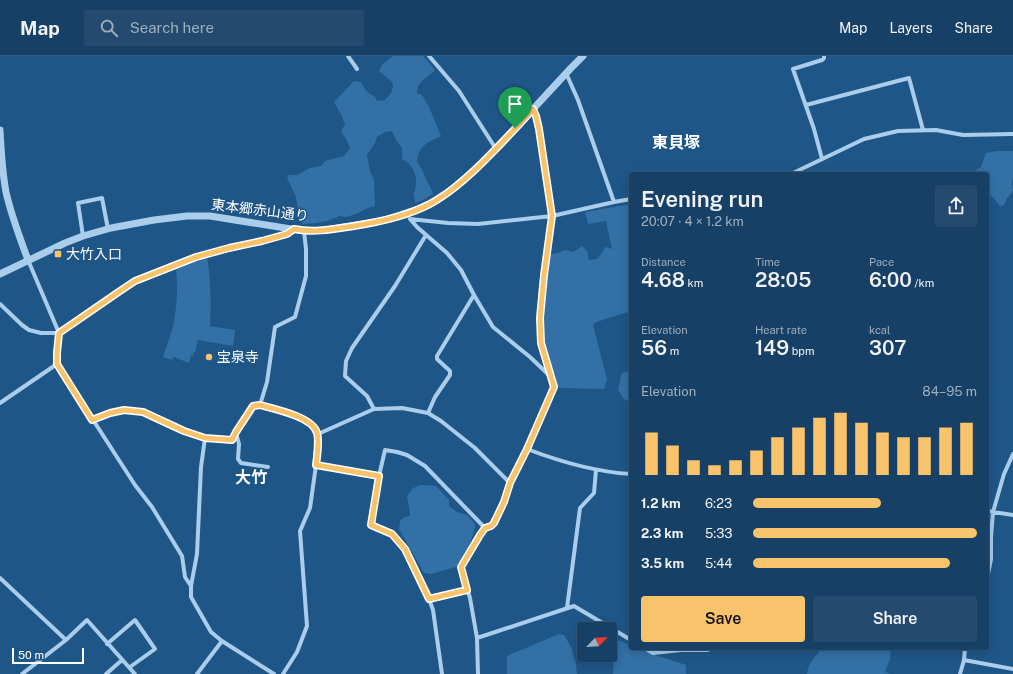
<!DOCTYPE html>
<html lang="en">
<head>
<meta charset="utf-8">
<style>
  body { margin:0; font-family:"Public Sans","Noto Sans JP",sans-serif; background:#244b6f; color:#f1f3f6; height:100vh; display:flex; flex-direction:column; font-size:15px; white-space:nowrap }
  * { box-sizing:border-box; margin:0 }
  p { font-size:13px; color:#9eafbf }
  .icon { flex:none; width:22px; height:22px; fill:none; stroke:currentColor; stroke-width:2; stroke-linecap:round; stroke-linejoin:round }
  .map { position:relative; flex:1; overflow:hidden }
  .details { position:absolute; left:629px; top:116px; width:360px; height:478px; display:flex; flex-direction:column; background:#174066; border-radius:4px; box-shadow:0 2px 10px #0003,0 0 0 1px #36597a }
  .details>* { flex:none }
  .needle { width:26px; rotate:65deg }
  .fabs { position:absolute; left:577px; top:566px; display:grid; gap:8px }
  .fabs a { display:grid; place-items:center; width:40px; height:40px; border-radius:4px; background:#174066; box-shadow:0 2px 10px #0003,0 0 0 1px #36597a; font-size:20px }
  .scale { position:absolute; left:12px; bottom:10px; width:72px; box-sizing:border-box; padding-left:4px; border:2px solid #fff; border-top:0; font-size:11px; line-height:14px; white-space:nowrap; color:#fff; -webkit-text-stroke:3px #1f5688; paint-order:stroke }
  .pin { position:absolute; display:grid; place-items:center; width:34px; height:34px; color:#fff; margin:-41px -17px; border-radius:50% 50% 50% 0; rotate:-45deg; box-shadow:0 0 4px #0007 }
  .pin .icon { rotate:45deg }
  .round { display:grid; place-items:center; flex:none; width:42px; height:42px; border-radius:4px; background:#244b6f }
  .headline { display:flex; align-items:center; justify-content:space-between; height:68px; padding:0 12px }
  h1 { font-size:22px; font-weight:600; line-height:30px }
  .metrics { display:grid; grid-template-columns:repeat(3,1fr); gap:6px; height:68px; padding:4px 12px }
  .metrics div { display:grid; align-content:center }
  .metrics b { font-size:20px; font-weight:600 }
  .metrics small { font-size:11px; font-weight:400 }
  .metrics p { font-size:11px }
  .chart { height:112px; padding:8px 12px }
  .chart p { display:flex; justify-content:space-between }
  .chart svg { width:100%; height:72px; margin-top:4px; stroke:#f8c36a; stroke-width:6 }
  .action { display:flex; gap:8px; margin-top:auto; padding:8px 12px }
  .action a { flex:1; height:46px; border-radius:4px; background:#f8c36a; color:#111; font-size:16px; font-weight:600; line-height:46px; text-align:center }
  .action a+a { background:#244b6f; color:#f1f3f6 }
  ul { padding:0 12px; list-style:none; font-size:13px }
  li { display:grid; grid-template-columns:64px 48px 1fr; align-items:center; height:30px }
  li i { height:10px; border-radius:5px; background:#f8c36a }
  header { display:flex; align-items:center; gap:24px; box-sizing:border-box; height:56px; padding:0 20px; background:#174066; border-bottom:1px solid #36597a }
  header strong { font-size:19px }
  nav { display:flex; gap:22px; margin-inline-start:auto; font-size:14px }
  .search { width:280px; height:36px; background:#244b6f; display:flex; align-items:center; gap:10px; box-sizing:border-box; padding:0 14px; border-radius:4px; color:#9eafbf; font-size:15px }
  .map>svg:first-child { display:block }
</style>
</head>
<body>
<header>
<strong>Map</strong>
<div class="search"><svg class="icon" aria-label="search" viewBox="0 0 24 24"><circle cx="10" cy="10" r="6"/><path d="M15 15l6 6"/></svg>Search here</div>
<nav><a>Map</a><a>Layers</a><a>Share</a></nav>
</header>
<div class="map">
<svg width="1013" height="618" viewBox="0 0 1013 618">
  <rect width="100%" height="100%" fill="#1f5688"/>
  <!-- green -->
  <path fill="#3370a5" d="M393,0H423L435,14C428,21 416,26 417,37L422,39L429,51L441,80C428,86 418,90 417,106C422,112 424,118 427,125C429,130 432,133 433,138L421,145L415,147C415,144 414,142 414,140C413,135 414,139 415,134C419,123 413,107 402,103V92L396,84L392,75L385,76L377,81L375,87L367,99L370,115L374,124L375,150L368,152L356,158L346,161L340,160L327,165L316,167L303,168L299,162L296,141L287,122L289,119H297L310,112L321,110L325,105L344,100L350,92L346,83L341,75L345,69L342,60L334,46L354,25L361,26L366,35L375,41L377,45L385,44L391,37L393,31L392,26L379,15L382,9Z
    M996,95H1013V122L1012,127L1013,134L1011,138L1007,142L1004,149L1000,150C997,146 991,139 987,137V118H973L977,113L981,111L986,97Z
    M631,148V261L628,256L608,262L594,267L593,269L607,323L604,333L561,332L555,329C547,302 539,275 542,247C543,230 547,214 550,198L558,197L565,194L573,196L582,190L587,195L589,204L597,203L602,197L605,191L612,193L606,165L588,168L585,156Z
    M207,200C211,224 211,246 210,270L235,274L233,290L198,284L195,296H194L193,300L191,299L189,307L174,301L172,304L163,301C166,291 170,281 173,271C177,252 178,232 176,214Z
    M631,315V346L624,343L618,334L622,317Z
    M421,429L436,430L449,444V450L457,456L467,459L475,468C474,484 464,498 456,511L431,518L424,517L399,473L400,465L405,461L410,460C410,453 408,447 407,440L413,432Z
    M559,578L564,579L571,591L576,608L577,618H507V600Z
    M612,584L621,585L631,590V592H634L686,609V618H613L614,606Z
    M823,592H891L890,603L885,616L892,618H807C808,607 816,599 823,592Z"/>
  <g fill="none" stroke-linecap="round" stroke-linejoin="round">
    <!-- minor -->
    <path stroke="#aacdeb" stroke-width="4" d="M348,0L357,13
      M429,0L459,35L496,93
      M566,17L578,44L614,146
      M806,49L909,22L923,74
      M822,103L814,73L793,13L822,4L824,2V0
      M791,118L864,83L898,75L936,74L963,79L1013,78
      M410,163L448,167L478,168L552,160L614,146L631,143
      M410,163L417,171L447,197L461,214L474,239L493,271L530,301L550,320
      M83,180L78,147L102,142L108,173
      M28,204L59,277L57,297V308L135,429L152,451L182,500L185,521L191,530
      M0,248L22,269L29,274L41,277H59L120,235L135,225L196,201L229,192L262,185L287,178L293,173
      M0,347L57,308
      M260,349L267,326L275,271L295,261L306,220V193L304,175
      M374,353L367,340L345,320L346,305L352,292L395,230L426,179
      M428,357L441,365L475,392L510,427
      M92,363L111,357L124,354L143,356L184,375L205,382L232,384L236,376L253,350L260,349L306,365L314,370L318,378L316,409L310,452L300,475L307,570L297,596L283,618
      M236,377L239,388L238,403L241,407L268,411
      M318,378L374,353L402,352L428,357L435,341L450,319V315L437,303V300L474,239
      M205,382L201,411L197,498L191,530V541L211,576L222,585L274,618
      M527,393C561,406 595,416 631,418
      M316,409L379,420L371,469L392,478L405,493L429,543L433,554L442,618
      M379,420L385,394L397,396L407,399L425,410L485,472
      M987,455L1013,459
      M0,522L66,584
      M987,523L991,503V481L993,456L1004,418L1013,398
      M429,543L467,534
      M567,552L580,452L594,437L596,414
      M477,582L574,550L631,584
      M107,588L135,564L155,593L130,611
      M644,592L653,597L681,594H707L713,592
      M964,604L1013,613
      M22,618L66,584L87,564L135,618
      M106,618L122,604
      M197,618L222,585
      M478,618L477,582L470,542L461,511L480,479L485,472L491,470L494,467L503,447L510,427L527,393L554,331L541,287L540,262L544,219L552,160L539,73L536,60L533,53
      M960,618L964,604L965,592"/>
    <!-- tertiary -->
    <path stroke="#aacdeb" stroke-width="7" d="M0,74C1,94 2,115 6,136C11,159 20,182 28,204
      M0,218L65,187L83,180L111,172L154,164L187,160H210L304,175L327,174L362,168L385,164L418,153L431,147L450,135L472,116L496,93L571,12L583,0"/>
  </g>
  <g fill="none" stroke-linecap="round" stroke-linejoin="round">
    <defs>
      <path id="route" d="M533,53L536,60L539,73L552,160L544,219L540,262L541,287L554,331L527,393L510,427L504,446L494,467L491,470L485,472L480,479L461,511L467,534L429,543L405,493L392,478L371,469L379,420L316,409C317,402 319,383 317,377C313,361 275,353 260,349L253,350L236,376L232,384L205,382L184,375L143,356L124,354L110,357L92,364L57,308V297L59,277L120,235L135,225L196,201L229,192L262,185L287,178L294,173C314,177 334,173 354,170C380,166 407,160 430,148C450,137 467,122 483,106C500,89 517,71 533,53Z"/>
    </defs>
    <!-- route casing -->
    <use href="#route" stroke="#fff" stroke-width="8"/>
    <!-- route -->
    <use href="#route" stroke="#f8c36a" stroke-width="5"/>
  </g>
  <!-- markers -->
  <g fill="#f8c36a" stroke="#1f5688" stroke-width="1.5">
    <rect x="54" y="194" width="8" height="8" rx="2"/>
    <circle cx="209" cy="301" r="4"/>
  </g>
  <g text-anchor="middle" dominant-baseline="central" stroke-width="3" stroke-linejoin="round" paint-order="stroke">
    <!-- street labels -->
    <g font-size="14" fill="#fff" stroke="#1f5688">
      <text transform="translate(260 154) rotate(7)">東本郷赤山通り</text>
    </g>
    <!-- poi labels -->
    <g font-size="14" fill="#fff" stroke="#1f5688" text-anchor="start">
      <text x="66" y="198">大竹入口</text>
      <text x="217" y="301">宝泉寺</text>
    </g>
    <!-- quarter labels -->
    <g font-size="16" font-weight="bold" fill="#fff" stroke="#1f5688">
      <text x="676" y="86">東貝塚</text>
      <text x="251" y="421">大竹</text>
    </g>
  </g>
</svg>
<div class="fabs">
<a><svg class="needle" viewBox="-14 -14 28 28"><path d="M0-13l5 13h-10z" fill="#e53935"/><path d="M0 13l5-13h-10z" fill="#9eafbf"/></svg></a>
</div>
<div class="scale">50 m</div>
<div class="pin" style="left:515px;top:72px;background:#1e9e55"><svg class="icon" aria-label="arrive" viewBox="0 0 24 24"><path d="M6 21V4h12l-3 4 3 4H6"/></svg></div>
<section class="details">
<div class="headline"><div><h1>Evening run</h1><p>20:07 · 4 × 1.2 km</p></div><a class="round"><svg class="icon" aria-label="share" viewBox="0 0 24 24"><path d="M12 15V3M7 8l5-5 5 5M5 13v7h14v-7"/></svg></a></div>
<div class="metrics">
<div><p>Distance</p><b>4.68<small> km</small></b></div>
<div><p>Time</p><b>28:05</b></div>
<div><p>Pace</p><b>6:00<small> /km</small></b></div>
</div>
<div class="metrics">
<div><p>Elevation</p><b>56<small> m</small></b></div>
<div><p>Heart rate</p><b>149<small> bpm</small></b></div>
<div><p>kcal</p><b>307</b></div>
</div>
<div class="chart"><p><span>Elevation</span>84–95 m</p>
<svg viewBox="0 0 160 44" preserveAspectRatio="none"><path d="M5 44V18M15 44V26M25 44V35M35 44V38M45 44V35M55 44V29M65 44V21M75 44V15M85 44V9M95 44V6M105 44V12M115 44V18M125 44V21M135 44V21M145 44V15M155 44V12"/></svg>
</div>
<ul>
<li><b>1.2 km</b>6:23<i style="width:57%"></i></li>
<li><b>2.3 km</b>5:33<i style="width:100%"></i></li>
<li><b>3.5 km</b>5:44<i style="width:88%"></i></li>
</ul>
<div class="action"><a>Save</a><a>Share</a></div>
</section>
</div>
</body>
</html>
